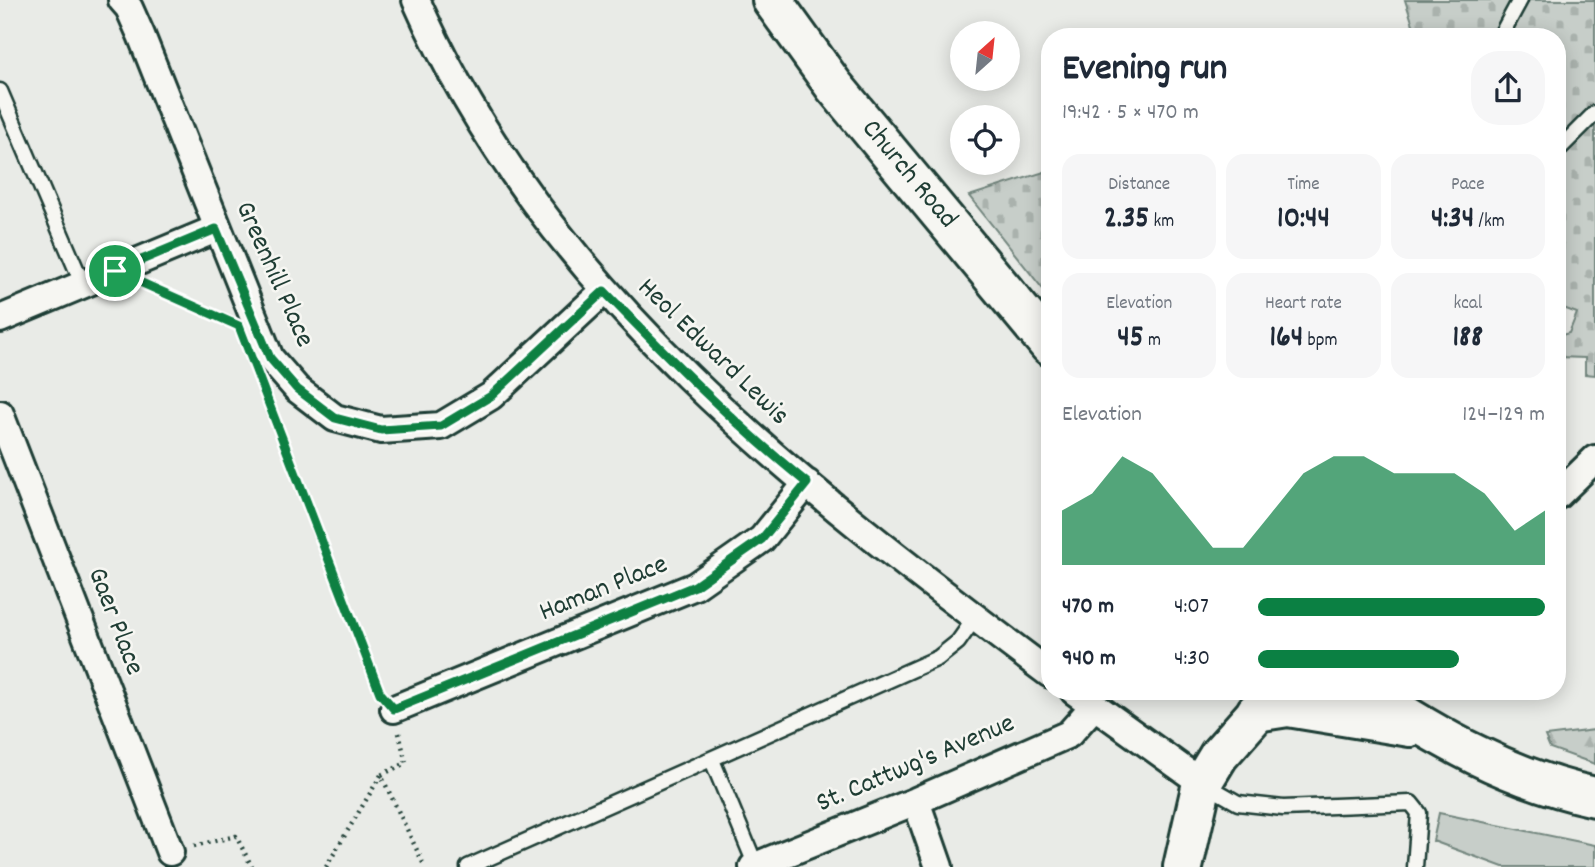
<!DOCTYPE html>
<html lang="en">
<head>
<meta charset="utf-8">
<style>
  body { margin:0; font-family:Dekko,sans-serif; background:#f6f6f7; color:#1f2937; height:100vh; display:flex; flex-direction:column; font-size:26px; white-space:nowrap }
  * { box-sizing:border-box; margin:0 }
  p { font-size:23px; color:#747a83 }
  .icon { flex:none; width:38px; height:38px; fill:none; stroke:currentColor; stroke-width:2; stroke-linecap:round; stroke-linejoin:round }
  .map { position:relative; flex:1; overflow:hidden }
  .sheet { position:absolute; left:1041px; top:28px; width:525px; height:672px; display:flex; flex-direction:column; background:#fff; border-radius:28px; box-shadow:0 4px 18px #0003 }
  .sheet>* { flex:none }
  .needle { width:46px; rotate:27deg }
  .buttons { position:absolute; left:950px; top:21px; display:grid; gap:14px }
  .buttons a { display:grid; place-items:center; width:70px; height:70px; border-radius:50%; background:#fff; box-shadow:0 4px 18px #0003; font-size:35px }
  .pin { position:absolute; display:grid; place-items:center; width:60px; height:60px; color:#fff; margin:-30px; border:4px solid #fff; border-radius:50%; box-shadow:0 2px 7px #0007 }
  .round { display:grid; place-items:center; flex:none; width:74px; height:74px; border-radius:28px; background:#f6f6f7 }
  .summary { display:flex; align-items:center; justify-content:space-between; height:119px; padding:0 21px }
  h1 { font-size:38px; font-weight:700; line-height:52px }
  .metrics { display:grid; grid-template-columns:repeat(3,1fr); gap:10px; height:119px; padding:7px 21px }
  .metrics div { display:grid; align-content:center; border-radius:18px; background:#f6f6f7; text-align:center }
  .metrics b { font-size:30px; font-weight:700 }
  .metrics small { font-size:19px; font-weight:400 }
  .metrics p { font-size:19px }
  .chart { height:196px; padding:14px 21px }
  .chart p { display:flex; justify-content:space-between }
  .chart svg { width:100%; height:126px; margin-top:7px; fill:#0b8043; opacity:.7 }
  ul { padding:0 21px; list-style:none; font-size:23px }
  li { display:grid; grid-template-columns:112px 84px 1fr; align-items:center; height:52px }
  li i { height:18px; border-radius:9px; background:#0b8043 }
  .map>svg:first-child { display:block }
</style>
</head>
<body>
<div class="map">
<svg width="1595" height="867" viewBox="0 0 1595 867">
  <defs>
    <pattern id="forest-firs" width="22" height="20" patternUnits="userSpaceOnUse" patternTransform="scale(1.75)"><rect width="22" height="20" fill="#c7cec9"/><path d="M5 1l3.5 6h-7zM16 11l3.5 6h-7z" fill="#aab2ad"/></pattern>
    <pattern id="cemetery-stones" width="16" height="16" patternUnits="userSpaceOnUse" patternTransform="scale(1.75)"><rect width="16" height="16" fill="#c7cec9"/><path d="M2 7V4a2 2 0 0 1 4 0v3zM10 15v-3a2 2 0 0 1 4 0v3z" fill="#aab2ad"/></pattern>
  </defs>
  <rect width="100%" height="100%" fill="#e9ebe7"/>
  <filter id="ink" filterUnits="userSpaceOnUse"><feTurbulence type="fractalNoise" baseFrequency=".0143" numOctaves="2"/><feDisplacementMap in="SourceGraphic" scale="14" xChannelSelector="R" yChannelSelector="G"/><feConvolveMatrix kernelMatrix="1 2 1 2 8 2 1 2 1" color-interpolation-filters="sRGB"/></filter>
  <g filter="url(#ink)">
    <!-- green -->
    <path fill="#c7cec9" stroke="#73867e" stroke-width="2" d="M1439,813L1595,845V867H1503L1433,841Z"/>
    <!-- forest -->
    <path fill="url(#forest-firs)" stroke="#73867e" stroke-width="2" d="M1595,730V764L1550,748L1545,736Z"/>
    <!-- cemetery -->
    <path fill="url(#cemetery-stones)" stroke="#73867e" stroke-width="2" d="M1405,0H1595V375L1585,374V358L1558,357V336L1569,333L1577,313L1558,306V37H1417Z
      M1050,170V298L969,196Z"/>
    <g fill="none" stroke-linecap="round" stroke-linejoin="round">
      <defs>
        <path id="lane" d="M1500,37L1520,0
          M0,91L83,285
          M1558,150L1595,113
          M712,760L756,866
          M1203,783L1238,803L1283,808L1411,803L1419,813L1415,867
          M468,867L938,658L958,642L975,618"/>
        <path id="street" d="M122,0L129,8L141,35L270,358L297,389L335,418L381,430L441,426L491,396L604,291
          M416,0C544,291 802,488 1050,674
          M0,319L216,229
          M0,414L170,852
          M1558,495L1595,459
          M1074,691L1202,783
          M394,709L695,586L762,539L807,483
          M916,801L939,867
          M753,867L916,801L1069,734L1094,706"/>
        <path id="secondary" d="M772,0L834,86L1050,346
          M1367,691C1438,738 1511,779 1595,797
          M1256,712L1288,707L1410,727
          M1183,867L1202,783L1219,755L1276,691"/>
      </defs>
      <!-- lane casing -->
      <use href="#lane" stroke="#1f3d34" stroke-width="19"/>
      <!-- street casing -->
      <use href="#street" stroke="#1f3d34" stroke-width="32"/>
      <!-- secondary casing -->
      <use href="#secondary" stroke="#1f3d34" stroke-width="44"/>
      <!-- path -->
      <path stroke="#1f3d34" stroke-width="4.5" stroke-dasharray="2 5" stroke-linecap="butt" d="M148,285L226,320
        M267,399L378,688
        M399,733L406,763L381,775L425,867
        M194,846L236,836L252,867
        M326,867L381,775"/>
      <!-- lane -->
      <use href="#lane" stroke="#f6f6f2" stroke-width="14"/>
      <!-- street -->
      <use href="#street" stroke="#f6f6f2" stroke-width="26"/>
      <!-- secondary -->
      <use href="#secondary" stroke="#f6f6f2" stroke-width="38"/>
    </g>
  </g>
  <g fill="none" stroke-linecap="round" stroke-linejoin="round" filter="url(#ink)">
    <defs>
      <path id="route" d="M216,229L270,358L297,389L335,418L381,430L441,426L491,396L604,291C669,358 734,424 807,483L762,539L695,586L394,709L380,693L239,326L115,271Z"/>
    </defs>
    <!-- route casing -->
    <use href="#route" stroke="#fff" stroke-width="14"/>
    <!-- route -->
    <use href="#route" stroke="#0b8043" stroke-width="9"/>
  </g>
  <g text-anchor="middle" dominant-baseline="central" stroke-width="5" stroke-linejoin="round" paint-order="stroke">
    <!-- street labels -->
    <g font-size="28" fill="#1f3d34" stroke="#f6f6f2">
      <text transform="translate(908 175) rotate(50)">Church Road</text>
      <text transform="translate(273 275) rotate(66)">Greenhill Place</text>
      <text transform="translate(712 353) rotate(44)">Heol Edward Lewis</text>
      <text transform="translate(604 590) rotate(-22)">Haman Place</text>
      <text transform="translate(114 622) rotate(69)">Gaer Place</text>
      <text transform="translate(916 765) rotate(-23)">St. Cattwg's Avenue</text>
    </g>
  </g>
</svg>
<div class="buttons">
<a><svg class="needle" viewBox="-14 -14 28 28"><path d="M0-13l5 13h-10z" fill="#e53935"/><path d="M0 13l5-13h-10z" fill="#747a83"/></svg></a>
<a><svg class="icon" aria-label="locate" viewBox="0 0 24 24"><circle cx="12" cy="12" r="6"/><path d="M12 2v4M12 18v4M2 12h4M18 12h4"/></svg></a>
</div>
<div class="pin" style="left:115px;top:271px;background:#1e9e55"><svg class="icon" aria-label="arrive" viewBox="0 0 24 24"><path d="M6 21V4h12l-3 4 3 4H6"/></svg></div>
<section class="sheet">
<div class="summary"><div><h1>Evening run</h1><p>19:42 · 5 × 470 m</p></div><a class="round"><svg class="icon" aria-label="share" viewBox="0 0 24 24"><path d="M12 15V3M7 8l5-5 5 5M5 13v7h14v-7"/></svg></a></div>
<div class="metrics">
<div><p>Distance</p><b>2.35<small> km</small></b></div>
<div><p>Time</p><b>10:44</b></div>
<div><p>Pace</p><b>4:34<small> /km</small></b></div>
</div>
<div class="metrics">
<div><p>Elevation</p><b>45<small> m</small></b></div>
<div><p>Heart rate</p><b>164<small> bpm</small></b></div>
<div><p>kcal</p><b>188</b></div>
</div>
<div class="chart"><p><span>Elevation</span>124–129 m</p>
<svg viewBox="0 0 160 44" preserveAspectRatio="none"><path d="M0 44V25L10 19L20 6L30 12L40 25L50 38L60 38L70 25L80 12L90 6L100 6L110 12L120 12L130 12L140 19L150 32L160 25V44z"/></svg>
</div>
<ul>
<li><b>470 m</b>4:07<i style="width:100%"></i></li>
<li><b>940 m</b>4:30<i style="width:70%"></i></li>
</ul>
</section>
</div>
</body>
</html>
